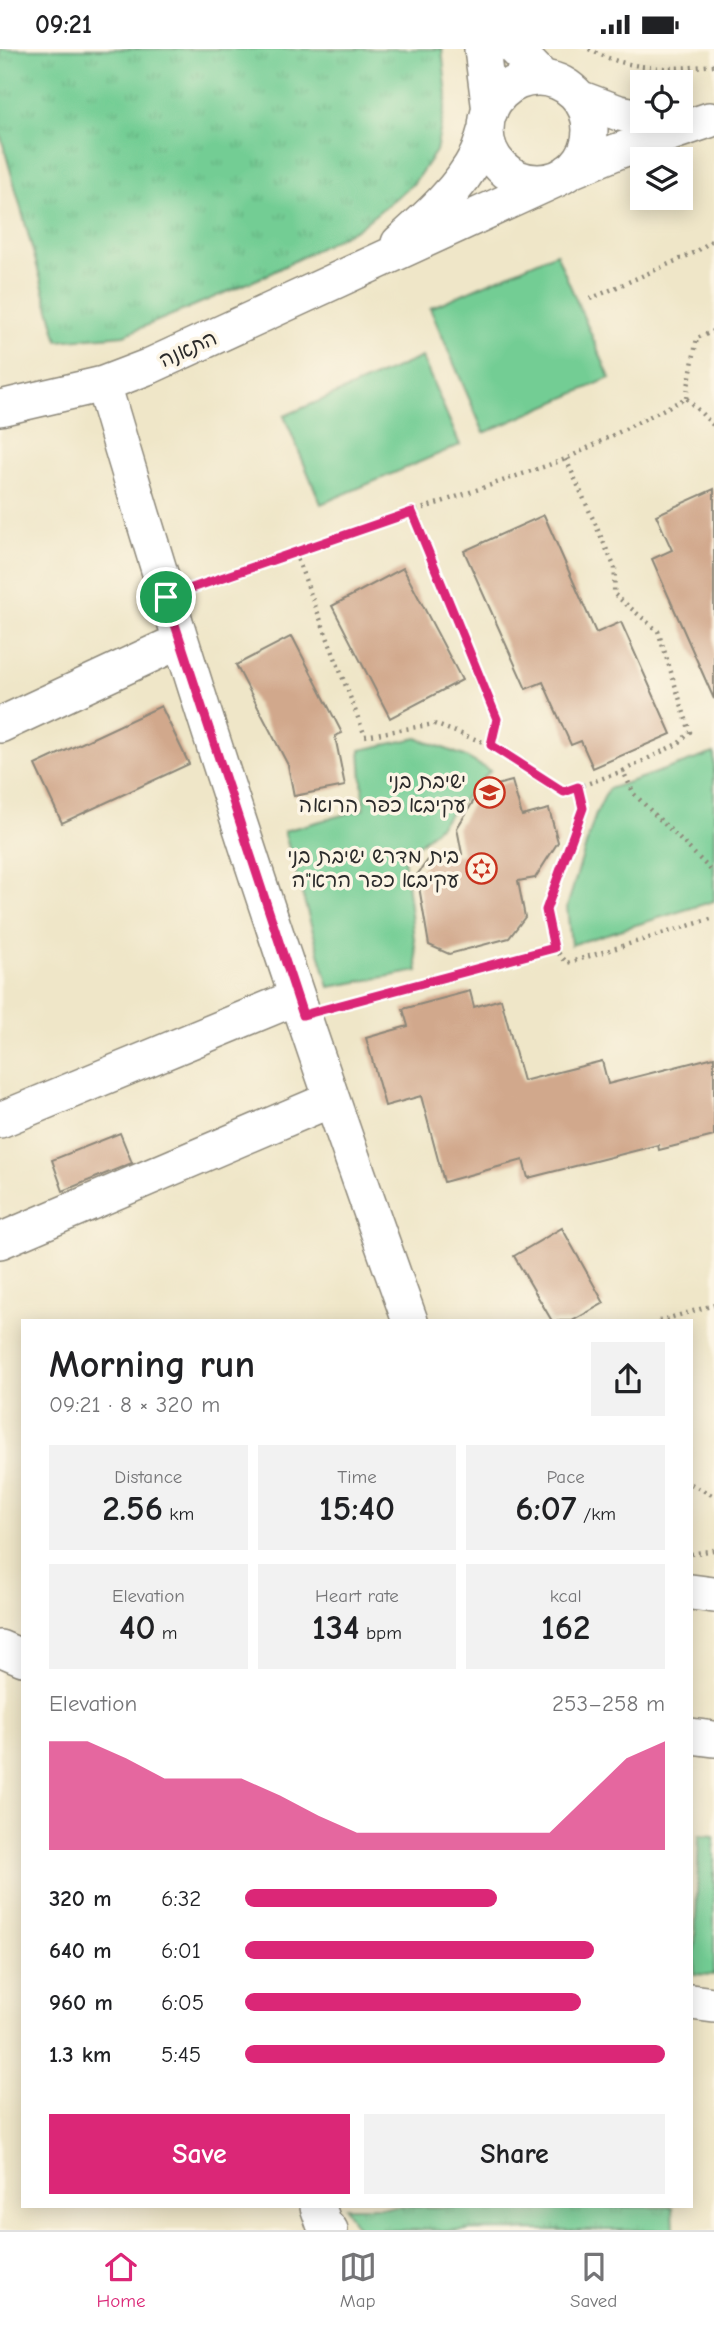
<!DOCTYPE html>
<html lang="en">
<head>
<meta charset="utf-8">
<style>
  body { margin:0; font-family:"Comic Neue","Playpen Sans Hebrew",sans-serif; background:#f2f2f2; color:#202124; height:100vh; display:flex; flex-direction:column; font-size:26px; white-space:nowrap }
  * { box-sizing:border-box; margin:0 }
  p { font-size:23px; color:#757577 }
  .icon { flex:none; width:38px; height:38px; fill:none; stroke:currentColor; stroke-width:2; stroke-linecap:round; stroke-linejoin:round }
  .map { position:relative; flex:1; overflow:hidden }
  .side { position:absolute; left:21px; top:1270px; width:672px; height:889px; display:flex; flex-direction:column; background:#fff; border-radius:0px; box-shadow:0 4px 18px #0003 }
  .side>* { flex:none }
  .tools { position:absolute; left:630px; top:21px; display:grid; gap:14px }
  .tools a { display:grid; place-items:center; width:63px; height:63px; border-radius:0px; background:#fff; box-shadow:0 4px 18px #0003; font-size:35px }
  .pin { position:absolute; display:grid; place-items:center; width:60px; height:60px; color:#fff; margin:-30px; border:4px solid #fff; border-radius:50%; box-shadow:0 2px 7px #0007 }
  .round { display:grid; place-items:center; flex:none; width:74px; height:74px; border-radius:0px; background:#f2f2f2 }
  .headline { display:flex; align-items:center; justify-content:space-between; height:119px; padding:0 28px }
  h1 { font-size:38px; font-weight:700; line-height:52px }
  .stats { display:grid; grid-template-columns:repeat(3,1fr); gap:10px; height:119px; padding:7px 28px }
  .stats div { display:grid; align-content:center; border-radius:0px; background:#f2f2f2; text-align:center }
  .stats b { font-size:35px; font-weight:700 }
  .stats small { font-size:19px; font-weight:400 }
  .stats p { font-size:19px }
  .chart { height:196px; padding:14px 28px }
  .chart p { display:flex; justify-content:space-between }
  .chart svg { width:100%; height:126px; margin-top:7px; fill:#db2777; opacity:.7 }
  .button { display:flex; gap:14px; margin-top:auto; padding:14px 28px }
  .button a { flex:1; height:80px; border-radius:0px; background:#db2777; color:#fff; font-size:28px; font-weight:700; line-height:80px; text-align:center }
  .button a+a { background:#f2f2f2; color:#202124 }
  ul { padding:0 28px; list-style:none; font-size:23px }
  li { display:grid; grid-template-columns:112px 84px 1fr; align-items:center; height:52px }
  li i { height:18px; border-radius:9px; background:#db2777 }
  .status { display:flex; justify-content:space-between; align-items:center; height:49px; padding:0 35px; background:#fff; direction:ltr }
  .status svg { height:19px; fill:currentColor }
  .tab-bar { display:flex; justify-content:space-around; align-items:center; height:98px; border-top:2px solid #e0e0e0; background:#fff; font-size:19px; color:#757577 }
  .tab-bar a { display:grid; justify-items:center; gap:4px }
  .tab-bar .current { color:#db2777 }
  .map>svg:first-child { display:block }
</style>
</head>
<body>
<div class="status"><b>09:21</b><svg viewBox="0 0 49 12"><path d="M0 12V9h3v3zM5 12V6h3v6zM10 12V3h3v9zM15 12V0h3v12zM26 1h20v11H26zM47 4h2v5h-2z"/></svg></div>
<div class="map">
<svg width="714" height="2181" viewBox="0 0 714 2181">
  <defs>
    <pattern id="grass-tufts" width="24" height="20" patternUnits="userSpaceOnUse" patternTransform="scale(1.75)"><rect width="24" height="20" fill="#73cd94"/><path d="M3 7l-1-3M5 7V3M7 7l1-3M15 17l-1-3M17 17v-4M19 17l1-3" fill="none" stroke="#64b080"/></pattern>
  </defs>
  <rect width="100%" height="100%" fill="#fcf5e5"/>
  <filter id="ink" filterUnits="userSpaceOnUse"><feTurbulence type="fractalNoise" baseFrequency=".0143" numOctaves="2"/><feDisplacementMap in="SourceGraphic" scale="14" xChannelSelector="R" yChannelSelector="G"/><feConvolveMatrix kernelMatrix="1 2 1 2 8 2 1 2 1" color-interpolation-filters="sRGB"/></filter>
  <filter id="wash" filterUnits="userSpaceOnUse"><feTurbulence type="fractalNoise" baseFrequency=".00686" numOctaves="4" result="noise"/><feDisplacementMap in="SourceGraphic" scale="28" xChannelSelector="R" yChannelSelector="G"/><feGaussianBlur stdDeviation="1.57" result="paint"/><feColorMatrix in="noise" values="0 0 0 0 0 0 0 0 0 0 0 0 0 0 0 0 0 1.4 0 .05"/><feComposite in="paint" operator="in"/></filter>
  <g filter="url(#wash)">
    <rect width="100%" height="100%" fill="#efe6c8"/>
    <!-- grass -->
    <path fill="url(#grass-tufts)" stroke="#4f7c60" stroke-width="2" d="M0,0H442L447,47L436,102L413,135L360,178L265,227L124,286L58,292L0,84Z
      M345,2158H673L674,2181H361L354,2175Z"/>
    <!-- park -->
    <path fill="#73cd94" stroke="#4f7c60" stroke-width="2" d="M556,204L610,329L484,384L430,259Z
      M422,308L460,396L321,455L284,367Z
      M417,689L464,707L490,722L435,781L404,809L418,922L329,938L284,782L364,760L360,701Z
      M714,704V852L571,896L567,858L595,767L608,740Z
      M699,1786L714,1787V1926L694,1925Z"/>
    <g id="blocks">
      <!-- building -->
      <path fill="#d1a88c" d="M714,440V650L652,510L672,501L656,466Z
        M544,466L596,584L621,573L671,685L593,719L581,692L571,696L543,633L526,640L464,502Z
        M403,519L462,631L390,669L332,557Z
        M292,587L342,684L335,687L345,737L294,747L288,716L236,616Z
        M161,657L189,715L62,774L35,716Z
        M512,732L522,767L549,760L558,793L535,829L518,832L525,868L509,889L449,905L429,896L417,826L428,811L462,805L457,779L481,740Z
        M470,942L474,958L501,950L523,1032L602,1012L608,1035L714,1008V1087L659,1101L658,1096L528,1129L523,1111L444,1133L421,1047L385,1057L366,989L408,977L403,960Z
        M120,1084L132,1114L63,1142L52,1111Z
        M562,1179L604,1254L572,1272H552L514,1207Z"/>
    </g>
  </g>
  <g filter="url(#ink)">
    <use href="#blocks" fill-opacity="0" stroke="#8d887a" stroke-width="2"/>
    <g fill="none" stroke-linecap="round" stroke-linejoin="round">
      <defs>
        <path id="minor" d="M482,0L490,62
          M515,0L543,29
          M486 81a52 52 0 1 1 104 0a52 52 0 1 1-104 0Z
          M579,49L619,64L642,68
          M568,123L618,102L709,71
          M399,194C427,169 460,140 477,106C481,98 483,88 486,79
          M103,335C196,651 299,963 410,1272
          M0,359L103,335L150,317L559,129
          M0,676L180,592
          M0,1071L297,948
          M0,1192L330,1051
          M691,1543L714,1546
          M0,1599L23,1609
          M691,1687L714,1690
          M691,1953L714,1956
          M318,2158L324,2175L330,2181"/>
      </defs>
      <!-- minor casing -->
      <use href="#minor" stroke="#8d887a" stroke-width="38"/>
      <!-- path -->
      <path stroke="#8d887a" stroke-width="4.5" stroke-dasharray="2 5" stroke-linecap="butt" d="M589,0C628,22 670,21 714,16
        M590,250L696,203L714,190
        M686,349L697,289L714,282
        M566,410L615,519L614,545L658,582L690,683L679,694L623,722L634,745L714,824
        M412,463L497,670L491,696L564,743L623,722
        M295,504L365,687L434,675L491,696
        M198,537L566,410L686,349L714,377
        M554,899L567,914L714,869
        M334,958L554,899L546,861L583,759L578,738
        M659,1272L714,1256
        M691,1435L714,1447
        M691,1505L714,1501"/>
      <!-- minor -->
      <use href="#minor" stroke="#fff" stroke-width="35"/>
    </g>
  </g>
  <g fill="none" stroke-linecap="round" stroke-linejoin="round" filter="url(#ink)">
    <defs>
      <path id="route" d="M412,463L497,670L491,696L564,743L578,738L583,759L546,861L554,899L303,966L166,548Z"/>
    </defs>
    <!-- route casing -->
    <use href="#route" stroke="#fff" stroke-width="14"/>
    <!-- route -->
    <use href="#route" stroke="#db2777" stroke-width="9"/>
  </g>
  <!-- icons -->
  <defs>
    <symbol id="school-ring" viewBox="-11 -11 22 22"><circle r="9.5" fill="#fcf5e5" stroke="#c8321e" stroke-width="1.5"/><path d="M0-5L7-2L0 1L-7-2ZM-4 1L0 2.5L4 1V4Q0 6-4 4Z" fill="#c8321e"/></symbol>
    <symbol id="synagogue-ring" viewBox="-11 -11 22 22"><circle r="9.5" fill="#fcf5e5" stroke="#c8321e" stroke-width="1.5"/><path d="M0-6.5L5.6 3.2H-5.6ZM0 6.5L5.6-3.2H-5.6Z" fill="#c8321e"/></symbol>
  </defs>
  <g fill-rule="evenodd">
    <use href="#school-ring" x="472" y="726" width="35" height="35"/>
    <use href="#synagogue-ring" x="464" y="802" width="35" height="35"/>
  </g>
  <g text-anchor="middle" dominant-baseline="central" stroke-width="7" stroke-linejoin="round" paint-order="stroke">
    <!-- street labels -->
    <g font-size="21" fill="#2b2b2b" stroke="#fcf5e5">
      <text transform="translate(188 300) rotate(-24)">התאנה</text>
    </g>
    <!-- poi labels -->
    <g font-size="21" fill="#2b2b2b" stroke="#fcf5e5" text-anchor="end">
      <text x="466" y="732">ישיבת בני<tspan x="466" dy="24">עקיבא כפר הרואה</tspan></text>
      <text x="459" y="807">בית מדרש ישיבת בני<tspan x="459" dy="24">עקיבא כפר הרא"ה</tspan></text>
    </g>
  </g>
</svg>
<div class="tools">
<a><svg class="icon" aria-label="locate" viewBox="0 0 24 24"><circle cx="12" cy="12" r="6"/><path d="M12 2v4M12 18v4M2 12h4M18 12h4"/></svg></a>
<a><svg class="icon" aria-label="layers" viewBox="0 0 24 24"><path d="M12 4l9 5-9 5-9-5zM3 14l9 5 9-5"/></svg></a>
</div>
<div class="pin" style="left:166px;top:548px;background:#1e9e55"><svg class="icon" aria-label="arrive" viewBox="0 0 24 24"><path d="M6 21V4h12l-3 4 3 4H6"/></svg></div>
<section class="side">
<div class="headline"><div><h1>Morning run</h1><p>09:21 · 8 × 320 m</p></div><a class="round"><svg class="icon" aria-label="share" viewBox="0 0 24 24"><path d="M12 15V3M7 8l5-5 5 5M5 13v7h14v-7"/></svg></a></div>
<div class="stats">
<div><p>Distance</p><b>2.56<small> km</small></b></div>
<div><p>Time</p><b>15:40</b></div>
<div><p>Pace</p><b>6:07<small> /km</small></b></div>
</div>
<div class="stats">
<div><p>Elevation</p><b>40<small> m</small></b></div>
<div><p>Heart rate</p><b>134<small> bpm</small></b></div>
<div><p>kcal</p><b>162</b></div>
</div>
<div class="chart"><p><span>Elevation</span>253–258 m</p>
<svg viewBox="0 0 160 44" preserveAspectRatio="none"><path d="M0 44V6L10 6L20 12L30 19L40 19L50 19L60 25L70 32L80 38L90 38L100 38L110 38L120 38L130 38L140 25L150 12L160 6V44z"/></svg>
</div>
<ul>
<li><b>320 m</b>6:32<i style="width:60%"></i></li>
<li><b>640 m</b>6:01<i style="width:83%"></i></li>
<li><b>960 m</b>6:05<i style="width:80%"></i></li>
<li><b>1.3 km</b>5:45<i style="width:100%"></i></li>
</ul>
<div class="button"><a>Save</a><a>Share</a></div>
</section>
</div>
<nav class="tab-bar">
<a class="current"><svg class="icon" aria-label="home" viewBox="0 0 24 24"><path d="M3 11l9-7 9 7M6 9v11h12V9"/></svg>Home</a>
<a><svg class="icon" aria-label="map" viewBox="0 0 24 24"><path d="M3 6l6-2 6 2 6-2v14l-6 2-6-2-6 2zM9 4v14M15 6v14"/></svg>Map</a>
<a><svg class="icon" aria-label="saved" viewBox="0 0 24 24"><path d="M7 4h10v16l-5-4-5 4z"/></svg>Saved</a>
</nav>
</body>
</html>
